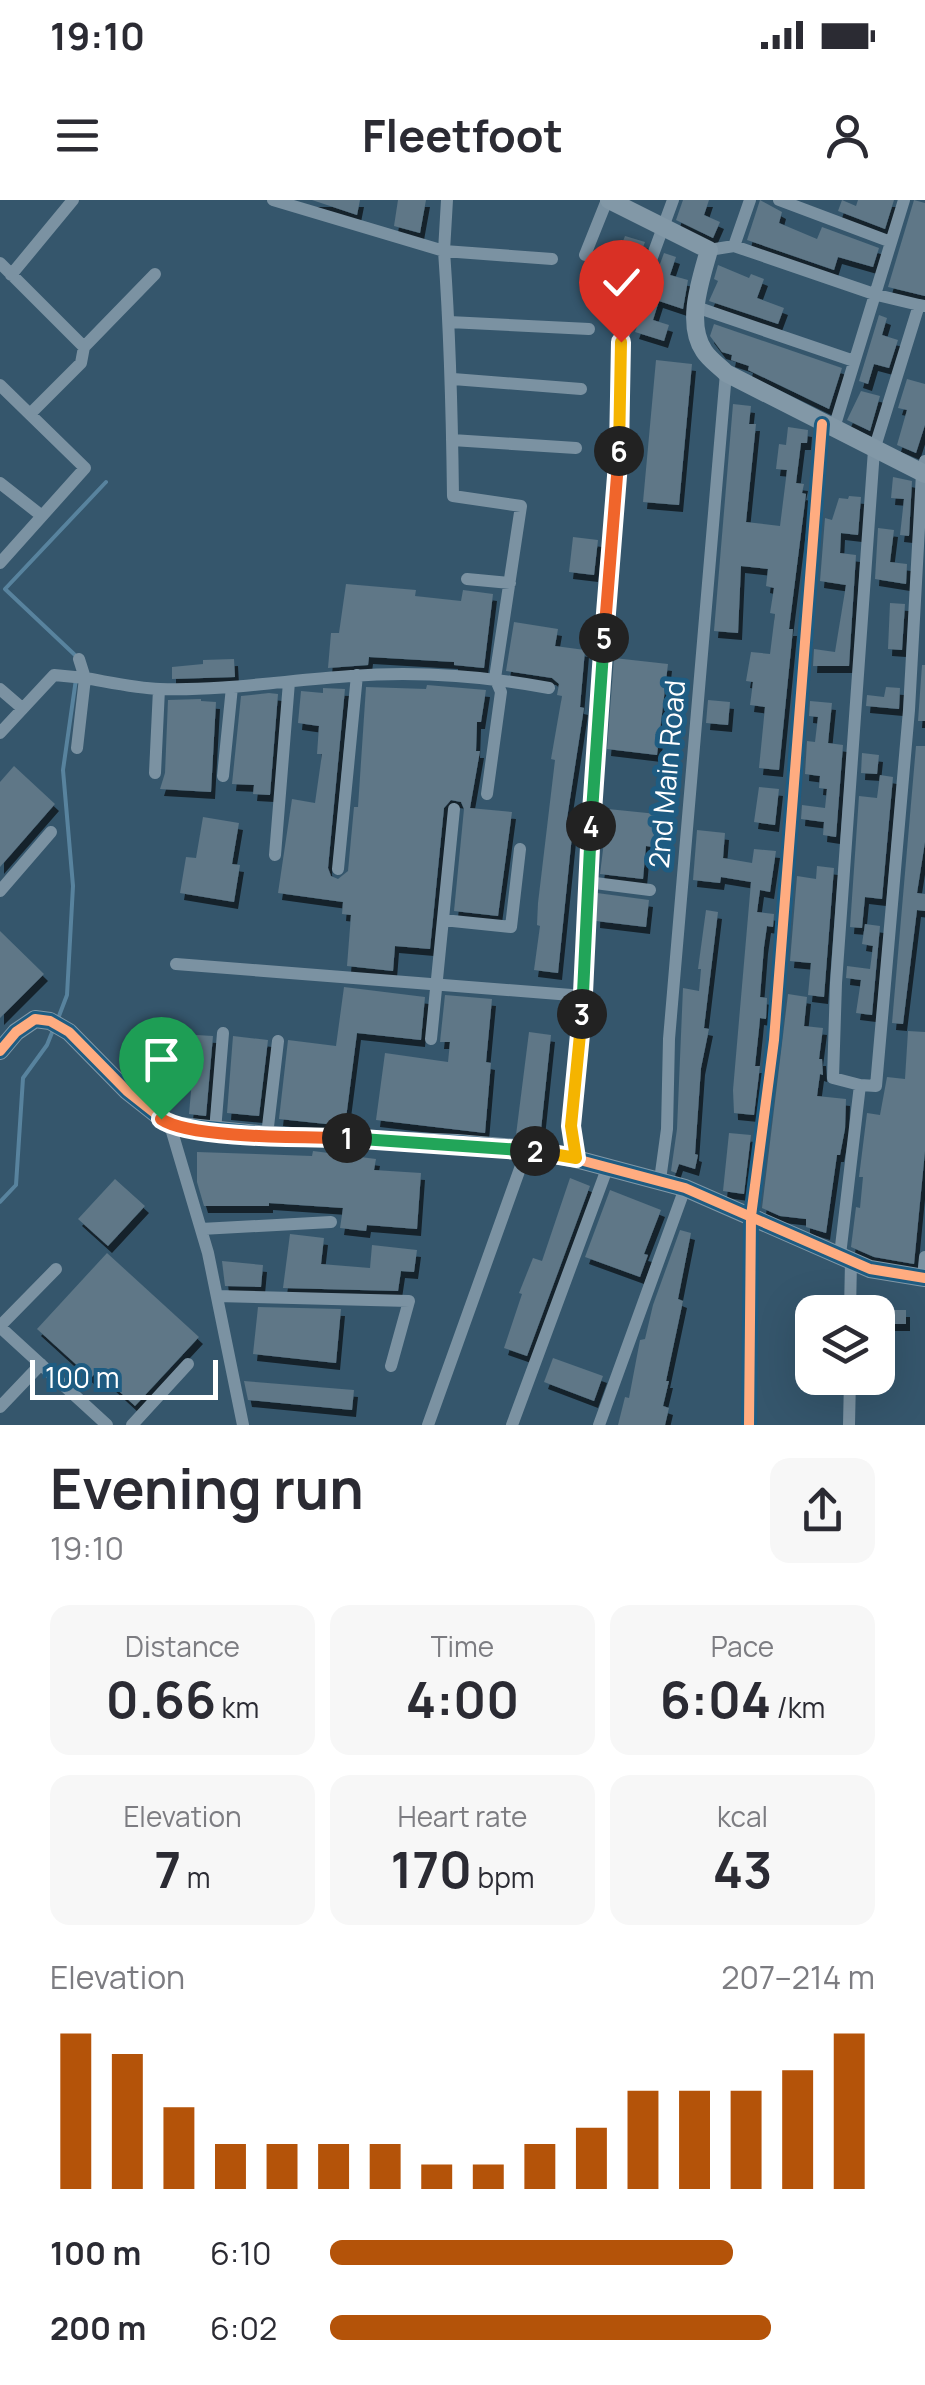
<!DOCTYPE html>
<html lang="en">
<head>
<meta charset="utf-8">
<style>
  body { margin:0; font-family:Manrope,sans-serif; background:#f7f7f7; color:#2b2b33; height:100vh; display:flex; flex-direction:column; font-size:38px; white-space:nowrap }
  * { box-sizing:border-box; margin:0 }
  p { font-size:32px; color:#7c7c81 }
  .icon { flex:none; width:55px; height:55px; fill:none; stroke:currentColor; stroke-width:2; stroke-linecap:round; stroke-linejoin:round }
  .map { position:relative; height:1225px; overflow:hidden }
  .drawer { display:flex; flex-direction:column; background:#fff; flex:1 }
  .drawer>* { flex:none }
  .fabs { position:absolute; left:795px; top:1095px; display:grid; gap:20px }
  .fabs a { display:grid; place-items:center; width:100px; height:100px; border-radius:20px; background:#fff; box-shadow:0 10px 40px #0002; font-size:50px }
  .scale { position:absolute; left:30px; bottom:25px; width:188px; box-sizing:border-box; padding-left:10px; border:5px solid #fff; border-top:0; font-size:28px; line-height:35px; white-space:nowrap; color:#fff; -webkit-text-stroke:8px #1e5c82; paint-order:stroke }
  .pin { position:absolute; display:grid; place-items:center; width:85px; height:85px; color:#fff; margin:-102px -42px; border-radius:50% 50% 50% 0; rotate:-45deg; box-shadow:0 0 10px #0007 }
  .pin .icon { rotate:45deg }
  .km { position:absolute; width:50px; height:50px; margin:-25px; border-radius:50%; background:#222; color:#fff; font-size:28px; line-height:50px; text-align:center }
  .round { display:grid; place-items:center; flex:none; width:105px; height:105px; border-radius:20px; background:#f7f7f7 }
  .overview { display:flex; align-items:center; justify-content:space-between; height:170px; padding:0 50px }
  h1 { font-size:55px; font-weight:700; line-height:75px }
  .figures { display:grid; grid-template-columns:repeat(3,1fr); gap:15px; height:170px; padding:10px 50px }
  .figures div { display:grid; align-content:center; border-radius:20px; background:#f7f7f7; text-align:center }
  .figures b { font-size:50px; font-weight:700 }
  .figures small { font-size:28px; font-weight:400 }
  .figures p { font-size:28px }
  .chart { height:280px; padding:20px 50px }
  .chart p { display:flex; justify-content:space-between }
  .chart svg { width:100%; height:180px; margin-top:10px; stroke:#b45309; stroke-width:6 }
  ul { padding:0 50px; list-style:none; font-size:32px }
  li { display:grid; grid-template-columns:160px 120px 1fr; align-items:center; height:75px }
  li i { height:25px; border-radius:12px; background:#b45309 }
  .status { display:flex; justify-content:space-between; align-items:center; height:70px; padding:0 50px; background:#fff; direction:ltr }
  .status svg { height:28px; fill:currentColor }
  header { display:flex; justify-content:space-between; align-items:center; height:130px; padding:0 50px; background:#fff; font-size:45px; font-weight:700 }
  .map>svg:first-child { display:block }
</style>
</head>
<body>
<div class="status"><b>19:10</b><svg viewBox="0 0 49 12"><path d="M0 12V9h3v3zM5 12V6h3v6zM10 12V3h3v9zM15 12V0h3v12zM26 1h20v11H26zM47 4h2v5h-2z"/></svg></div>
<header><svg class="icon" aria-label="menu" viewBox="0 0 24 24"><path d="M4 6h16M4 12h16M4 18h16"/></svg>Fleetfoot<svg class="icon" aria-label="person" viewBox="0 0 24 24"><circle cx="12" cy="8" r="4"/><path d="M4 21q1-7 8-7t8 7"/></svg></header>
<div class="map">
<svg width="925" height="1225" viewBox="0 0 925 1225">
  <defs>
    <filter id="shadow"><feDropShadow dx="4" dy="7" stdDeviation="0" flood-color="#0009"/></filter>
  </defs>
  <rect width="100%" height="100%" fill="#35566c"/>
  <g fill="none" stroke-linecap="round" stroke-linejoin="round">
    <!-- stream -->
    <path stroke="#58839e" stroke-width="4" d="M76,456L5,389L106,282
      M59,816L67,795L73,686L63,570L76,479
      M0,1002L16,985L23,878L47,845L53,830"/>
  </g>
  <!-- building -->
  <path fill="#5e7787" filter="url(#shadow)" d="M312,0H360L357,15Z
    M398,0H426L420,33L394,26Z
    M683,0H709L704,15L720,22L713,38L676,20Z
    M760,0L782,12L779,23L817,39L822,27L879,48L873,67L838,57L834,70L747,40Z
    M842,0L856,6L858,0H894L885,29L838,11Z
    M914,0L925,3V96L888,87Z
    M625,36L645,42L628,86L608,80Z
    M664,53L676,57L670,75L688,80L683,109L659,101L653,120L669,125L664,141L635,132Z
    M718,65L749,78L751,74L764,79L757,98L784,108L778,124L709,101L718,81L714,79Z
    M879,115L887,118L882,135L898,140L889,168L874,164L868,184L859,181Z
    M714,124L842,168L829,209L748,170L749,166L731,160L732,155L722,152L710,136Z
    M656,160L692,164L679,305L643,302Z
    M907,179L925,184V225L916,253L897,245L907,210L898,208Z
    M861,191L880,196L870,231L847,220Z
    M733,204L751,206L749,224H756L746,322L780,326L787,270L776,269L779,244L786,245L788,227L808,230L807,243H801L796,283L804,284L802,293L806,294L789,429H793L779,570L759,568L765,507L750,505L753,482L746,481L751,452L770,454L775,414L770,413L774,388L766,386L768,369L741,366L738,433L714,431Z
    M893,277L912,281L909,336L900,335L904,299L891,298Z
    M849,296L861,297L858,335L841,333L840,353L856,355L849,466H813L814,449L835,452L846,385L820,381L825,318L832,320L839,298L848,299Z
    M878,328L894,330L890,362L907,364L906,384L875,379Z
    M573,337L598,340L594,375L569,372Z
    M346,384L416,390L415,396L461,401L463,390L493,394L484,468L454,465V462L369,457L368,465L328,468L331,433H339Z
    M890,403L905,404L902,450L888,449Z
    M514,422L558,429L555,446L585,450L580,507L584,508L566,625L573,626L558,773L534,770L540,726L537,725L538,703L555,560L551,559L562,496L557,495L559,484L552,478L506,471Z
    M614,458L668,464L657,555L607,549Z
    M234,459L235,477L172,479V467L203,464V460Z
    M922,465H925V521H918Z
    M427,485L486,490L481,522H477L476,551H480L470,608L512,612L498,716L454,711L464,609L461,602L451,600L444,608L430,749L395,746L393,771L347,766L351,715L342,714L343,702L278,693L292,599L315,603L322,554H317L319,526L298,523L301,491L323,493V488L345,489L328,668L331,676L338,679L348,671L354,607H358L366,487L426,489Z
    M886,487L900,488L899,509L866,506L867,495L884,497Z
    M269,493L278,494L270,595L253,594L254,585L232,584L241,496Z
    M201,499V501L216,502L211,592L160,589L165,573L168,500Z
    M708,500L730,502L728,525L706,523Z
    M810,501L832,503L828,543L843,545L836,637L823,635L824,622L801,619L802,605L825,608L827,589L819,588L820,576L805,574L807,541L815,542L818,517L809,516Z
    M916,546H925V642L917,693L925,694V711L917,710L903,824L892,823Z
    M862,553L879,555L877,574L861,573Z
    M14,566L55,604L0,667V582Z
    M880,575L893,577L882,699L865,697L862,728L850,727L859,596L877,598Z
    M759,587L779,589L775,625L754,622Z
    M608,609L657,614L653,647L646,646L643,679L600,674Z
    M203,617L239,623L232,664L240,665L234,702L180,693L186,657L196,658Z
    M697,630L725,633L723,658L752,663L754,649L776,651L770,692L760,690L757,712L774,714L773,727L767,726L764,747L760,797L767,798L766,819L760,818L759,829L755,866H760L754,915L734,913L733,890L751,682L721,677L720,683L693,680Z
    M817,666L834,668L824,797L808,795L811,763L790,761L797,676L816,679Z
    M597,693L649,700L646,727L596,721Z
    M706,710L718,712L704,828L709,829L701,868L695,954L698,955L695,969L679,964L676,973L671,971L677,929L683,788L699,791L701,769H698Z
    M865,724L880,726L872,815L856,813L861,780L846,778L847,766L870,769L873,746L862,744Z
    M0,731L44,774L0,818Z
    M344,787L425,797L421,840L357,833L345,926L279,919L288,840L336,846Z
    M788,794L807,797L804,826L823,828L819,859H822L823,875L820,874L817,896L846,899L845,929L840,955H837L826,1033L806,1027V1019L780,1016L762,1008Z
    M445,795L492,799L486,862L491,863L485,933L376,920L385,853L448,862L450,842H440Z
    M908,831L925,832V951L914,1064L874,1057L851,1047L856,1007L860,1008L863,977H859L867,913L880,915L887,877L905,879Z
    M529,832L551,835L540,939L516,935Z
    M196,835L213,836L206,916L189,914Z
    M233,836L268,840L259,916L227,913Z
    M729,933L751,935L744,994L723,991Z
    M313,951L376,959L374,970L421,973L417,1029L367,1025L366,1031L340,1028L343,1008L269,1003V1006H204L197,982V952L312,956Z
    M570,978L590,986L527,1156L504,1148L522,1094L519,1093L533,1058L542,1061Z
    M115,979L145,1006L108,1046L78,1019Z
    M610,990L661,1010L644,1054L648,1055L640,1077L585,1057Z
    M680,1030L691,1033L678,1099L683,1101L666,1181H669L663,1206L669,1208L665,1225H618L625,1197L629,1198L640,1140L645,1139L653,1105Z
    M290,1034L324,1038L321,1064L370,1068L372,1045L417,1050L414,1072L401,1071L398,1091L283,1088Z
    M107,1053L199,1137L135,1206L97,1171L91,1178L37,1129Z
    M222,1061L263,1065L261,1087L225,1086Z
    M258,1107L341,1109L336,1163L253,1154Z
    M884,1110H906V1124H884Z
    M553,1158L603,1176L594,1201L544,1182Z
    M244,1181L354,1190L352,1210L248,1200Z"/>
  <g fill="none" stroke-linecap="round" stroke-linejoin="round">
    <!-- street -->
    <path stroke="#7b92a2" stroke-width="12" d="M273,0L444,51C450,133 452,214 453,296L521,306L495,478L501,492L487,594
      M447,0L444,51L552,59
      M779,0L891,42
      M734,46L877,95L919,105
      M709,50L734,46L750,0
      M585,55L607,0
      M0,63L84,147L81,163L30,214
      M11,75L73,0
      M696,107L854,161
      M449,122L589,129
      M84,147L155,74
      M453,179L581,189
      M0,185L85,268L0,363
      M834,228L904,0
      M452,240L576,248
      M0,283L42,316
      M467,379L510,383
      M79,459L85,478C109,482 135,488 160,489C224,491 288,480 351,476C418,471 484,476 549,488
      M0,489L22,508
      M0,533L54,475L85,478L77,548
      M155,573L159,489
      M223,576L232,487
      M275,655L289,482
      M338,669L357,475
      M587,682L650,690
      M0,691L51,632
      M443,720L511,727L520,649
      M176,764L584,796
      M431,839L454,609
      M860,885L876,886L909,510L922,273L925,261
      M170,925L208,1053L243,1225
      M215,931L223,833
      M267,935L278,841
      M576,959L571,926L584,796L587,682L619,257L621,142L673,0
      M660,980L667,929L669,839L726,173
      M201,1029L331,1022
      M840,1055L860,885L833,878L836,783L874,250L919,105L925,106
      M923,1078L925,1057
      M217,1096L409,1101L391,1166
      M850,1112L851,1061
      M0,1126L56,1069
      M0,1127L107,1225
      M0,1207L41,1164
      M132,1225L188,1164
      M428,1225L527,949
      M512,1225L608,966
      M599,1225L685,988
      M749,1225L751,1016L774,840L822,224
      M849,1225L850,1178"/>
    <!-- secondary -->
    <path stroke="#8298a7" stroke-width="18" d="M609,0L709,50C701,79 685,123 704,151C709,159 719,166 726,173L925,274
      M0,851L16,832L35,819L50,821L69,832L127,891L170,925L267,935L457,943L527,949L576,959L685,988L870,1069L925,1078"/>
    <defs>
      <path id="cycleway" d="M0,851L16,832L35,819L50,821L69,832L127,891L170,925L267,935L457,943L527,949L576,959L685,988L870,1069L925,1078
        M749,1225L751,1016L774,840L822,224"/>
    </defs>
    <!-- cycleway casing -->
    <use href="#cycleway" stroke="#1e5c82" stroke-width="16"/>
    <!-- cycleway -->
    <use href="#cycleway" stroke="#ffac80" stroke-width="10"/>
  </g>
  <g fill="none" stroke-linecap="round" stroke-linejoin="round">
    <defs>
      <path id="split-1" d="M161,919C190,939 307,937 347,938"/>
      <path id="split-2" d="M347,938L535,951"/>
      <path id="split-3" d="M535,951L576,958L571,926L582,814"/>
      <path id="split-4" d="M582,814L591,626"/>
      <path id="split-5" d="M591,626L604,438"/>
      <path id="split-6" d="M604,438L619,251"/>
      <path id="split-7" d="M619,251L621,142"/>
    </defs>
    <!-- split-1 casing -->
    <use href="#split-1" stroke="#fff" stroke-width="20"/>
    <!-- split-2 casing -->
    <use href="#split-2" stroke="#fff" stroke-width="20"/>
    <!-- split-3 casing -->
    <use href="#split-3" stroke="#fff" stroke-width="20"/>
    <!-- split-4 casing -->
    <use href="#split-4" stroke="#fff" stroke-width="20"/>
    <!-- split-5 casing -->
    <use href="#split-5" stroke="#fff" stroke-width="20"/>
    <!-- split-6 casing -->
    <use href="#split-6" stroke="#fff" stroke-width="20"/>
    <!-- split-7 casing -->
    <use href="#split-7" stroke="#fff" stroke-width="20"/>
    <!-- split-1 -->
    <use href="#split-1" stroke="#f0652b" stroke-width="12"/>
    <!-- split-2 -->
    <use href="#split-2" stroke="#22a559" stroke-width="12"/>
    <!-- split-3 -->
    <use href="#split-3" stroke="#f5b400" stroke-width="12"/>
    <!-- split-4 -->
    <use href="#split-4" stroke="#22a559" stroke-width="12"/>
    <!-- split-5 -->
    <use href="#split-5" stroke="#22a559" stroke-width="12"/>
    <!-- split-6 -->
    <use href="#split-6" stroke="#f0652b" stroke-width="12"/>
    <!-- split-7 -->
    <use href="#split-7" stroke="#f5b400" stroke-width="12"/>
  </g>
  <g text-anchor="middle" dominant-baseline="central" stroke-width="10" stroke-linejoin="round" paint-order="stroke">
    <!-- street labels -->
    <g font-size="28" fill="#fff" stroke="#1e5c82">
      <text transform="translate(666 574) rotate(-85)">2nd Main Road</text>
    </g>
  </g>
</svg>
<div class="fabs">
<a><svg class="icon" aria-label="layers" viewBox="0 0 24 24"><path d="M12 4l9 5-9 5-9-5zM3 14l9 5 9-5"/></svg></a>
</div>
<div class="scale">100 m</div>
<div class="pin" style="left:161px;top:919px;background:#1e9e55"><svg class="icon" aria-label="arrive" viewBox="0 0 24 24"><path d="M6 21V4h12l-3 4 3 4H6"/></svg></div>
<div class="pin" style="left:621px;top:142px;background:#d93025"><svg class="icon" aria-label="check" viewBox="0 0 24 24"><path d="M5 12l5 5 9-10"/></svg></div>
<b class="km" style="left:347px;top:938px">1</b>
<b class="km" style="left:535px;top:951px">2</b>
<b class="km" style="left:582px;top:814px">3</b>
<b class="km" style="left:591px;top:626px">4</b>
<b class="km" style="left:604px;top:438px">5</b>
<b class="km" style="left:619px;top:251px">6</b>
</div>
<section class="drawer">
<div class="overview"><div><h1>Evening run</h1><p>19:10</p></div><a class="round"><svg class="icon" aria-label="share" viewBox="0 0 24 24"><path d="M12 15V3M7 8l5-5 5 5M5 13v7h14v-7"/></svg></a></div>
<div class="figures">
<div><p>Distance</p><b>0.66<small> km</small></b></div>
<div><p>Time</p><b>4:00</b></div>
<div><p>Pace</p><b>6:04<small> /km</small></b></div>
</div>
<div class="figures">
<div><p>Elevation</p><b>7<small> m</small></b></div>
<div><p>Heart rate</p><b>170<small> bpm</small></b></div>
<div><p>kcal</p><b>43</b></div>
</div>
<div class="chart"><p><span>Elevation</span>207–214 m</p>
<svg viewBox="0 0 160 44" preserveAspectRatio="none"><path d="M5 44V6M15 44V11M25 44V24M35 44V33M45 44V33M55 44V33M65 44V33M75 44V38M85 44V38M95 44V33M105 44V29M115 44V20M125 44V20M135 44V20M145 44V15M155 44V6"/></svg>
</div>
<ul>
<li><b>100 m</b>6:10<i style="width:74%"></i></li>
<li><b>200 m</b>6:02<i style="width:81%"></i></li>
</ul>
</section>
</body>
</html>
